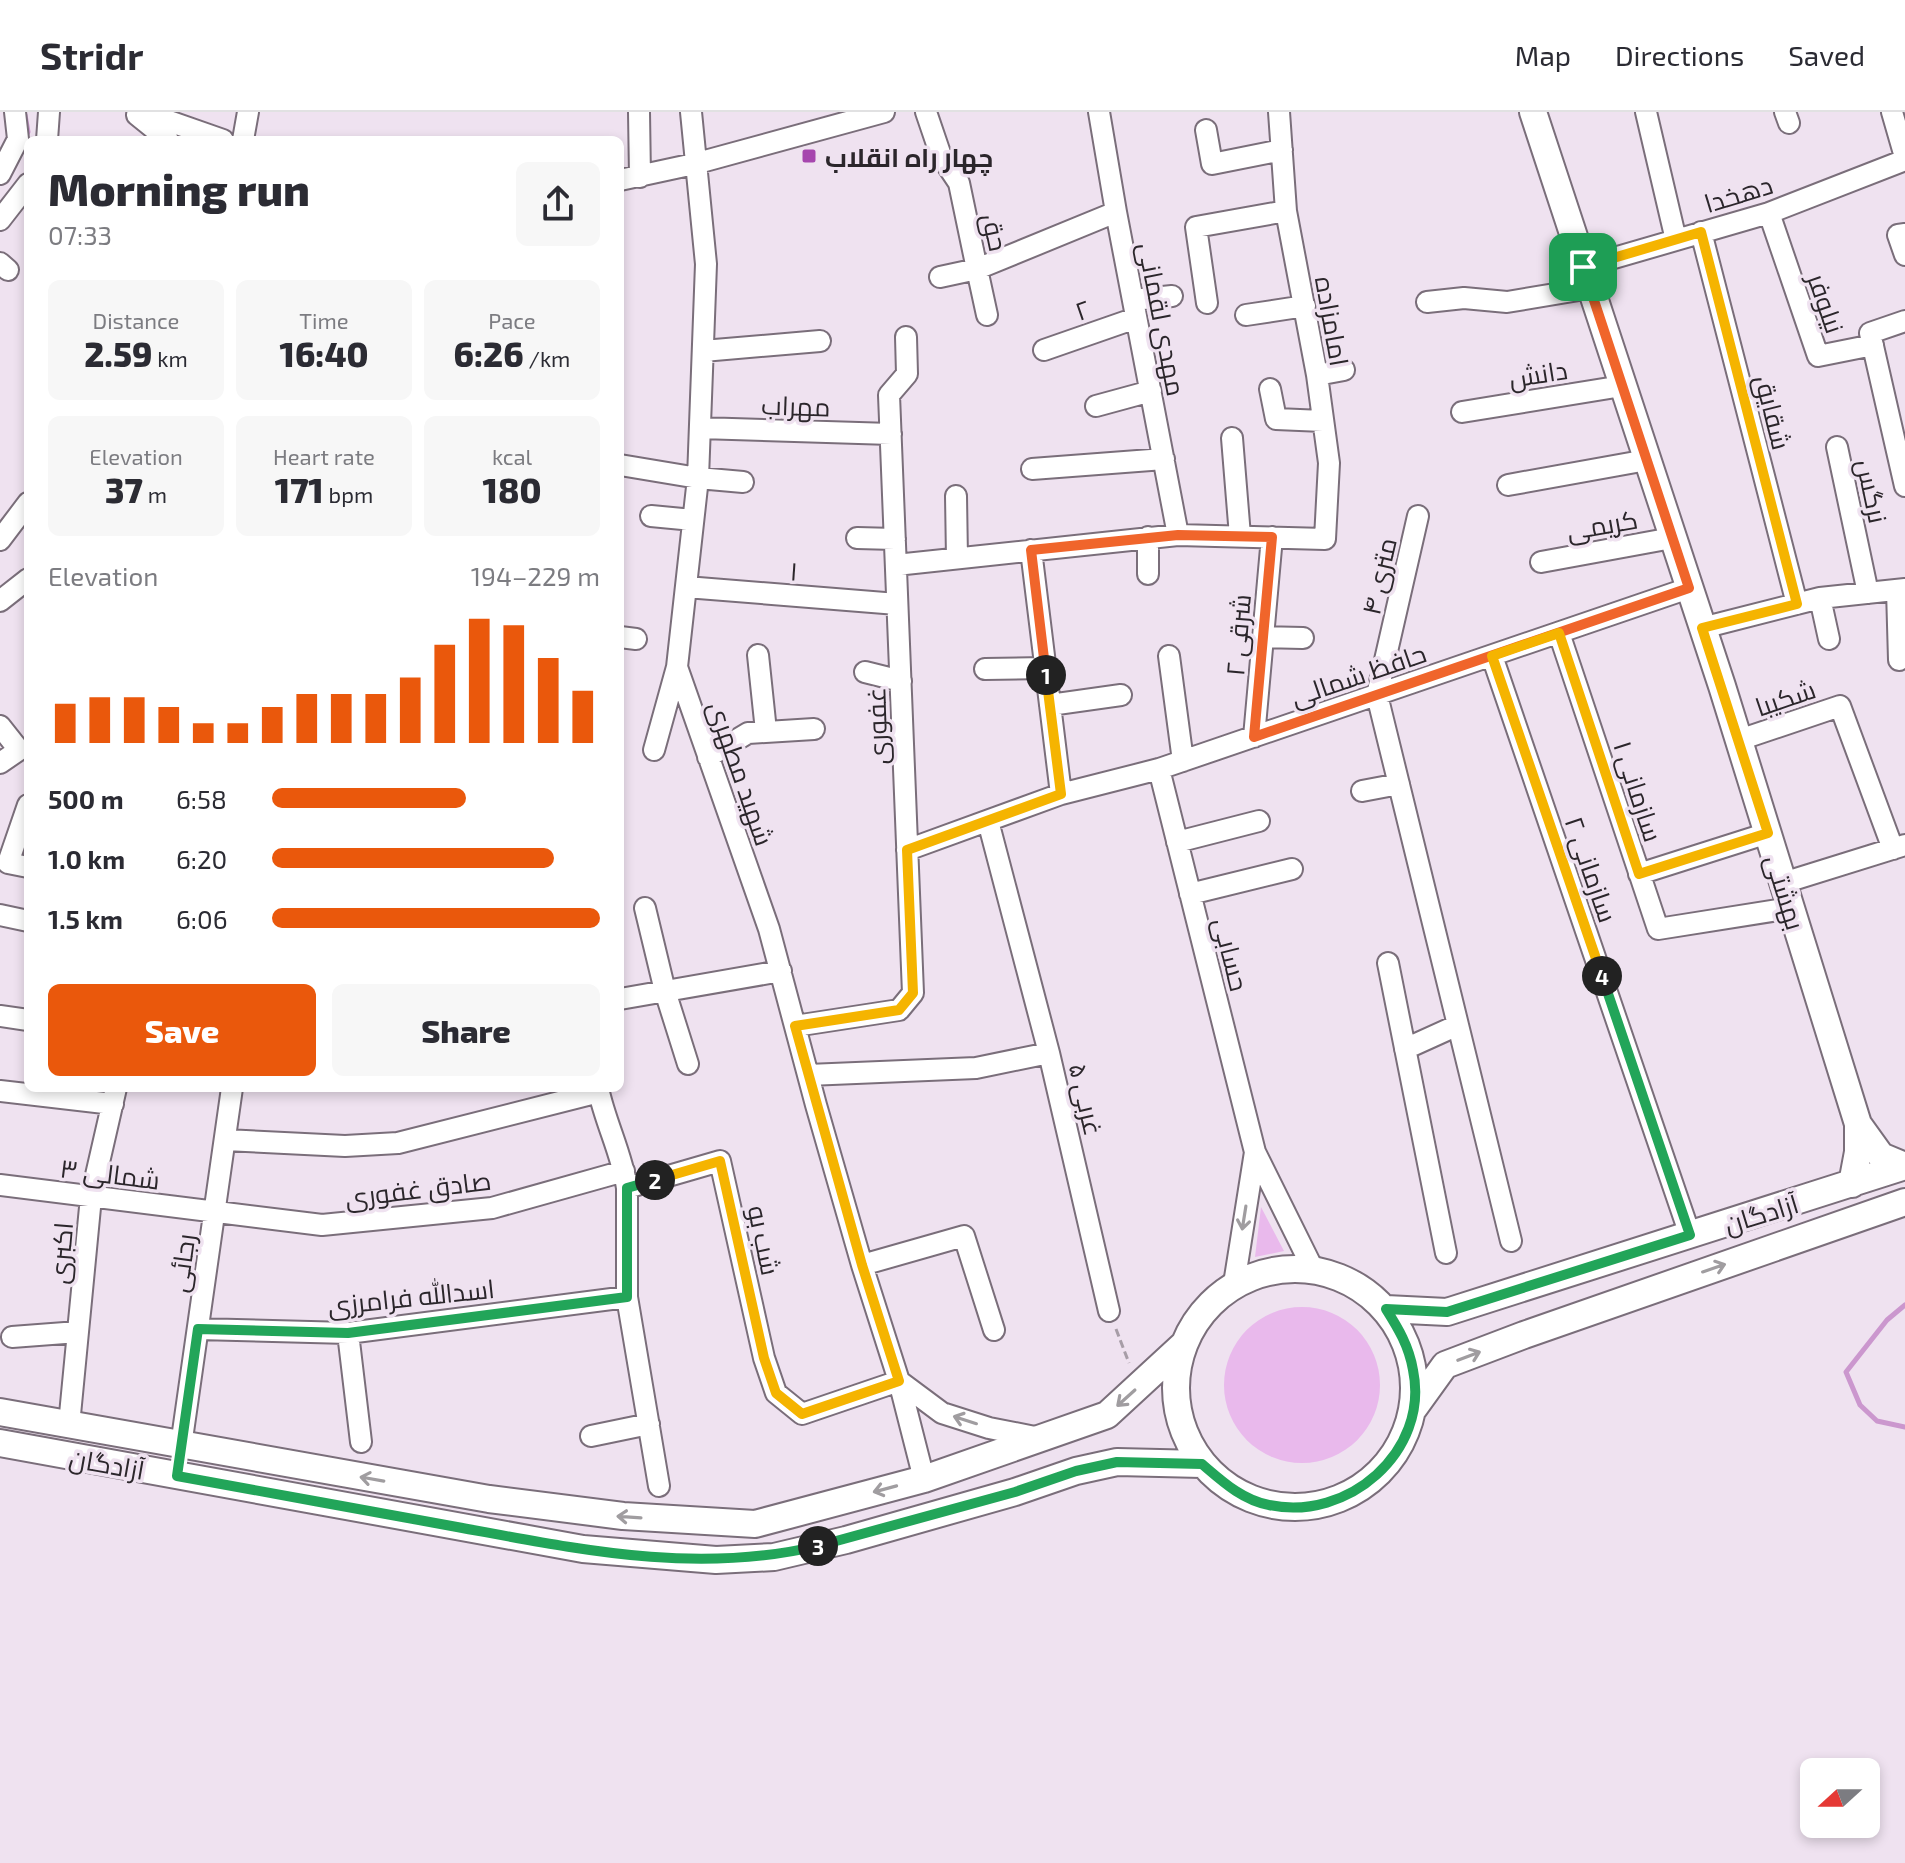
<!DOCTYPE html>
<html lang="en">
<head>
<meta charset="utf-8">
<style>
  body { margin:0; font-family:"Exo 2",Cairo,sans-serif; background:#f7f7f7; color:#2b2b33; height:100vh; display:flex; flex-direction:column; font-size:30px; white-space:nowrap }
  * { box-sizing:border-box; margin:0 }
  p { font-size:26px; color:#7c7c81 }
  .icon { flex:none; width:44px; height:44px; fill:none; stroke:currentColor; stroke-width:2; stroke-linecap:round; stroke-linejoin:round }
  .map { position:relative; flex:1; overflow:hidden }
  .sheet { position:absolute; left:24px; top:24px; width:600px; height:956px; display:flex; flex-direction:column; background:#fff; border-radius:12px; box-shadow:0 4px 12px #0003 }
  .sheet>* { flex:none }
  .needle { width:52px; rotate:249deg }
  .fabs { position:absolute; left:1800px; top:1646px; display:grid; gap:16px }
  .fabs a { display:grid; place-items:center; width:80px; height:80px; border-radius:12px; background:#fff; box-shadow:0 4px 12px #0003; font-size:40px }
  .pin { position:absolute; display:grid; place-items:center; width:68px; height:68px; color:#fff; margin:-34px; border-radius:16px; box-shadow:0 4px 12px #0006 }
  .km { position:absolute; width:40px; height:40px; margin:-20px; border-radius:50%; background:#222; color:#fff; font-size:22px; line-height:40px; text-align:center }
  .round { display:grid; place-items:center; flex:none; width:84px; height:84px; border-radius:12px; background:#f7f7f7 }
  .summary { display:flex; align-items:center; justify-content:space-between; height:136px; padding:0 24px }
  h1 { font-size:44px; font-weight:800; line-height:60px }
  .figures { display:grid; grid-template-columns:repeat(3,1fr); gap:12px; height:136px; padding:8px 24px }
  .figures div { display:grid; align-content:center; border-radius:12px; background:#f7f7f7; text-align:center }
  .figures b { font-size:34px; font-weight:800 }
  .figures small { font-size:22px; font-weight:400 }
  .figures p { font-size:22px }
  .chart { height:224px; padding:16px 24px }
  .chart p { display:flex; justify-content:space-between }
  .chart svg { width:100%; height:144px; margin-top:8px; stroke:#ea580c; stroke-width:6 }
  .primary-button { display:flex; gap:16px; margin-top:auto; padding:16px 24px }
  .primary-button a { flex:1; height:92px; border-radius:12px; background:#ea580c; color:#fff; font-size:32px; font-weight:800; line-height:92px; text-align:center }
  .primary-button a+a { background:#f7f7f7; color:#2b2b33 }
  ul { padding:0 24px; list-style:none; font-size:26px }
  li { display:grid; grid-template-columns:128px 96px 1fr; align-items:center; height:60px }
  li i { height:20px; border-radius:10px; background:#ea580c }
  header { display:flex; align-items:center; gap:48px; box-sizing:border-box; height:112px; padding:0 40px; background:#fff; border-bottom:2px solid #e1e1e2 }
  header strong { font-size:38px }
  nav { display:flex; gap:44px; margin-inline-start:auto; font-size:28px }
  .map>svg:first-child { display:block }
</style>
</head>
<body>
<header>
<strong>Stridr</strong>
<nav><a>Map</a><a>Directions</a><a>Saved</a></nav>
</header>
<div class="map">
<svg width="1905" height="1751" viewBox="0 0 1905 1751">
  <rect width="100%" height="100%" fill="#efe2f0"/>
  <!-- green -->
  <path fill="#e9b9ec" d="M1261,1095L1284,1139L1255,1145Z
    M1224 1273a78 78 0 1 1 156 0a78 78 0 1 1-156 0Z"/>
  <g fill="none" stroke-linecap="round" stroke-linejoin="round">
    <!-- stream -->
    <path stroke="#cb97ce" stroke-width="5" d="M24,27L28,20L25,3
      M1905,1193L1887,1208L1846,1260L1860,1293L1877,1309L1905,1315"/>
    <defs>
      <path id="minor" d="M143,0L223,28
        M639,0L640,65
        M691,0L706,152L698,366L677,555L769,817L816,993L862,1153L899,1269L924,1367
        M926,0L941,44L959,71L977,157L1116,100
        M1099,0L1116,100L1178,423
        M1646,0L1676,128
        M1785,0L1789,11
        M1892,0L1905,45
        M137,3L168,28
        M1206,18L1212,52L1282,38
        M47,28L49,0
        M243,28L248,0
        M0,62L18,27L15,0
        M620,68L694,52L884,0
        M1769,101L1818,244L1873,233
        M0,108L28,72
        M1701,120L1797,492
        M1905,122L1898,123L1905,143
        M0,151L8,158
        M1583,155L1769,101L1905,48
        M940,165L977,157L987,203
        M1133,188L1172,184
        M1427,190L1464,186L1507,190L1591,176
        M1207,191L1196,115L1286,99
        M1246,203L1305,194
        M1905,209L1870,221L1905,374
        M1044,238L1136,206
        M703,239L820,229
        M1317,263L1344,258
        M1270,277L1276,307L1323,309
        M1096,294L1151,279
        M1462,300L1622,274
        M700,316L891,322
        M1232,326L1240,424
        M1837,335L1868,481
        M620,353L698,366L743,370
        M1032,357L1164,347
        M1508,373L1647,348
        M956,384L957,446
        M651,404L693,408
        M1418,404L1377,583L1511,1129
        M1148,425V462
        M857,426L895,427
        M0,428L28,391
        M1031,438L1061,682
        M1541,450L1672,426
        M896,453L1178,423L1325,427L1329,351L1317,263L1286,99L1279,0
        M686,475L897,492
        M1897,478L1899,548
        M1820,486L1829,527
        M0,489L28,467
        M1702,516L1820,486L1905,477
        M1559,521L1658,817L1791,796
        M620,525L636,527
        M1263,525L1303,526
        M758,543L766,619
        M1169,544L1183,649
        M1492,544L1690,1123
        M985,557L1045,556
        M865,560L901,569
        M1050,593L1121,583
        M0,614L19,638L0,651
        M1254,625L1272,425
        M1739,628L1840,594L1893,737
        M654,638L677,555
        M708,645L748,621L814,617
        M1159,657L1255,1040L1313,1157
        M1362,679L1399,672
        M28,693L8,751L28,755
        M988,709L1049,941L1109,1199
        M1177,730L1259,709
        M907,738L1061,682L1159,657L1689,476
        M1639,762L1768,721
        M1783,771L1905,733
        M1190,782L1292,757
        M645,796L665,879L688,952
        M0,803L28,809
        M1388,851L1446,1141
        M620,887L781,859
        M0,904L28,908
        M795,914L899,898L913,881L889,283L907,262L906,225
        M1405,937L1458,913
        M808,963L976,956L1049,941
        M598,976C605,1010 622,1042 627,1076L720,1049L764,1246L776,1281L802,1302L899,1269
        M0,979L113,992
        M225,1028L345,1034L398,1031L599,980
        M0,1073L322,1113L492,1096L624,1059
        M627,1076V1185L659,1374
        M862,1153L964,1124L994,1218
        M1234,1172L1255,1040
        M198,1217L348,1221L627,1185
        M348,1221L361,1330
        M12,1225L78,1220
        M899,1269L942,1301L989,1316L1040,1326
        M69,1313L91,1085L116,976
        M591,1324L649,1312
        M181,1334L232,976"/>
      <path id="major" d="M1533,0L1722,574L1858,1012
        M1852,1072L1858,1040V1012L1881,1044L1905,1054
        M1176 1276a119 119 0 1 1 238 0a119 119 0 1 1-238 0Z
        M1386,1197L1447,1200L1905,1054
        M1414,1296L1445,1253L1524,1223L1905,1090
        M0,1300L489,1387L623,1404L755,1412L924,1367L1107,1303L1183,1233
        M0,1331L583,1437L716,1448L774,1445L846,1428L1015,1380L1076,1359L1117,1350L1202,1352"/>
    </defs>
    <!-- minor casing -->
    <use href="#minor" stroke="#7a6e7a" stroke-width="24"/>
    <!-- major casing -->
    <use href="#major" stroke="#7a6e7a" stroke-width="30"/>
    <!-- path -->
    <path stroke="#a79da7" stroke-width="3" stroke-dasharray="8 4" stroke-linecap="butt" d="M1116,1217L1129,1251"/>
    <!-- minor -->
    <use href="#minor" stroke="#fff" stroke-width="20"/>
    <!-- major -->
    <use href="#major" stroke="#fff" stroke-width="26"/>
  </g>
  <!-- one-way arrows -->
  <defs><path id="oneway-shaft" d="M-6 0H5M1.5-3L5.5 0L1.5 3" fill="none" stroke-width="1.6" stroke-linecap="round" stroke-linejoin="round" transform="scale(2)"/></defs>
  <g stroke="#a09da0">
    <use href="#oneway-shaft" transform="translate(1244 1106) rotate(99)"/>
    <use href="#oneway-shaft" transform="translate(1714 1156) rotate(-19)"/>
    <use href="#oneway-shaft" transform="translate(1469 1244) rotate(-21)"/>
    <use href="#oneway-shaft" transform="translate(1126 1286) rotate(138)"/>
    <use href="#oneway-shaft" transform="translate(965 1308) rotate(-162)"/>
    <use href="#oneway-shaft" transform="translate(372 1367) rotate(-170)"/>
    <use href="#oneway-shaft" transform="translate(885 1377) rotate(165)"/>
    <use href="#oneway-shaft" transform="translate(629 1405) rotate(-176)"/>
  </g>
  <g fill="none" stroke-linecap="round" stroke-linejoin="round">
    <defs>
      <path id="split-1" d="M1046,563L1031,438L1178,423L1272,425L1254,625L1689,476L1583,155"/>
      <path id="split-2" d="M655,1068L720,1049L764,1246L776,1281L802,1302L899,1269L862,1153L795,914L899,898L913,881L907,738L1061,682L1046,563"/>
      <path id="split-3" d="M655,1068L627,1076V1185L348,1221L198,1217L177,1364C270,1381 364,1398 457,1415C578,1437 695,1463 818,1434"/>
      <path id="split-4" d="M818,1434L1015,1380L1076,1359L1117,1350L1202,1352C1222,1369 1242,1388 1269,1393C1347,1410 1430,1340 1413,1258C1409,1234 1398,1216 1386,1197L1447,1200L1690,1123L1602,864"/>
      <path id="split-5" d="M1583,155L1701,120L1797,492L1702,516L1768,721L1639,762L1559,521L1492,544L1602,864"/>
    </defs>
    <!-- split-1 casing -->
    <use href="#split-1" stroke="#fff" stroke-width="16"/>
    <!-- split-2 casing -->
    <use href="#split-2" stroke="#fff" stroke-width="16"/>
    <!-- split-3 casing -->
    <use href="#split-3" stroke="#fff" stroke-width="16"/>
    <!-- split-4 casing -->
    <use href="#split-4" stroke="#fff" stroke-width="16"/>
    <!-- split-5 casing -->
    <use href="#split-5" stroke="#fff" stroke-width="16"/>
    <!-- split-1 -->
    <use href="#split-1" stroke="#f0652b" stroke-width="10"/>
    <!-- split-2 -->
    <use href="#split-2" stroke="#f5b400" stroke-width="10"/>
    <!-- split-3 -->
    <use href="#split-3" stroke="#22a559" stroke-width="10"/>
    <!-- split-4 -->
    <use href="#split-4" stroke="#22a559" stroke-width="10"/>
    <!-- split-5 -->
    <use href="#split-5" stroke="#f5b400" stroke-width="10"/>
  </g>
  <!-- markers -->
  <rect fill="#a646ae" stroke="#efe2f0" stroke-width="3" x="801" y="36" width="16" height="16" rx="4"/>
  <g text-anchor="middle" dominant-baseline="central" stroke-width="7" stroke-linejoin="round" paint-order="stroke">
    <!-- poi labels -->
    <g font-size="26" font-weight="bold" fill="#2b262b" stroke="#efe2f0" text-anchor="start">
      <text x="825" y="44">چهار راه انقلاب</text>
    </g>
    <!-- street labels -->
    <g font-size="26" fill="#2b262b" stroke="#efe2f0">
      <text transform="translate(1738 81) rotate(-17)">دهخدا</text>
      <text transform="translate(996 120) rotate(78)">حق</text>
      <text transform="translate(1827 191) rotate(71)">نیلوفر</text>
      <text transform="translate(1082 197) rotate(-19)">۲</text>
      <text transform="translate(1163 207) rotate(79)">مهدی لقمانی</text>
      <text transform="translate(1333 209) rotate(80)">امامزاده</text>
      <text transform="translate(1538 261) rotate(-9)">دانش</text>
      <text transform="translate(796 293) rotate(2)">مهراب</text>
      <text transform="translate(1774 300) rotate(76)">شقایق</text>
      <text transform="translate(1873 379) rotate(78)">نرگس</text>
      <text transform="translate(1602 412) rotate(-10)">کریمی</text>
      <text transform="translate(794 458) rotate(4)">۱</text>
      <text transform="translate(1378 464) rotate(-77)">۴ متری</text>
      <text transform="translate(1237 523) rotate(-85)">۲ شرقی</text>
      <text transform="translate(1358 562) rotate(-19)">حافظ شمالی</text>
      <text transform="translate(1785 585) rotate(-19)">شکیبا</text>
      <text transform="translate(876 614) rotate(-92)">غفوری</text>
      <text transform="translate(742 661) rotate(71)">شهید مطهری</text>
      <text transform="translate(1639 679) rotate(72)">سازمانی ۱</text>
      <text transform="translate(1592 757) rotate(71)">سازمانی ۲</text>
      <text transform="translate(1786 780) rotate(73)">بهشتی</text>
      <text transform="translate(1232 842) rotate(76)">حسابی</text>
      <text transform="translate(1087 987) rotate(77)">۵ غربی</text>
      <text transform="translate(110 1061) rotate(7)">۳ شمالی</text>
      <text transform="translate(418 1076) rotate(-7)">صادق غفوری</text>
      <text transform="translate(1761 1101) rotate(-17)">آزادگان</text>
      <text transform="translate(765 1128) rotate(78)">شب بو</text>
      <text transform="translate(60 1141) rotate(-85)">اکبری</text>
      <text transform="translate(181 1151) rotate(-82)">رجائی</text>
      <text transform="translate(411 1184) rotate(-6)">اسدالله فرامرزی</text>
      <text transform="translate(107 1351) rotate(10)">آزادگان</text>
    </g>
  </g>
</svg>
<div class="fabs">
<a><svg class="needle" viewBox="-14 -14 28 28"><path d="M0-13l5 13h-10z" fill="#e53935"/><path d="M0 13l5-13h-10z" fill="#7c7c81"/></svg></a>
</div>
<div class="pin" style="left:1583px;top:155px;background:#1e9e55"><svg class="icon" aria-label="arrive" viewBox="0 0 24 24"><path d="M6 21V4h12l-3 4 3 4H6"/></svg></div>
<b class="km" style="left:1046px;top:563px">1</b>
<b class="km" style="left:655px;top:1068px">2</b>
<b class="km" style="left:818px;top:1434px">3</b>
<b class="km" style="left:1602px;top:864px">4</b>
<section class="sheet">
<div class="summary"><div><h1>Morning run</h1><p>07:33</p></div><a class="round"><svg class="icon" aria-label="share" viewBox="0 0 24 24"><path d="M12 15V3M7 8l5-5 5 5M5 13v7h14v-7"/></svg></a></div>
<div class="figures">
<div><p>Distance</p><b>2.59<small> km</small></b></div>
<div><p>Time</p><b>16:40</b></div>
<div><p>Pace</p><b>6:26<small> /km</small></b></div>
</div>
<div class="figures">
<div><p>Elevation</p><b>37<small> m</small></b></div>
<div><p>Heart rate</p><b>171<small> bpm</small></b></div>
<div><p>kcal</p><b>180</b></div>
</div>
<div class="chart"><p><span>Elevation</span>194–229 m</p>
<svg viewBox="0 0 160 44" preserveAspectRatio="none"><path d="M5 44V32M15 44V30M25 44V30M35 44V33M45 44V38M55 44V38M65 44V33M75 44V29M85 44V29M95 44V29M105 44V24M115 44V14M125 44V6M135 44V8M145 44V18M155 44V28"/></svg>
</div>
<ul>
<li><b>500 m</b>6:58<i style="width:59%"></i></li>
<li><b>1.0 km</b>6:20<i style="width:86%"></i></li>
<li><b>1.5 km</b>6:06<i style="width:100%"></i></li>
</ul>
<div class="primary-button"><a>Save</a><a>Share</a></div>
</section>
</div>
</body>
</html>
